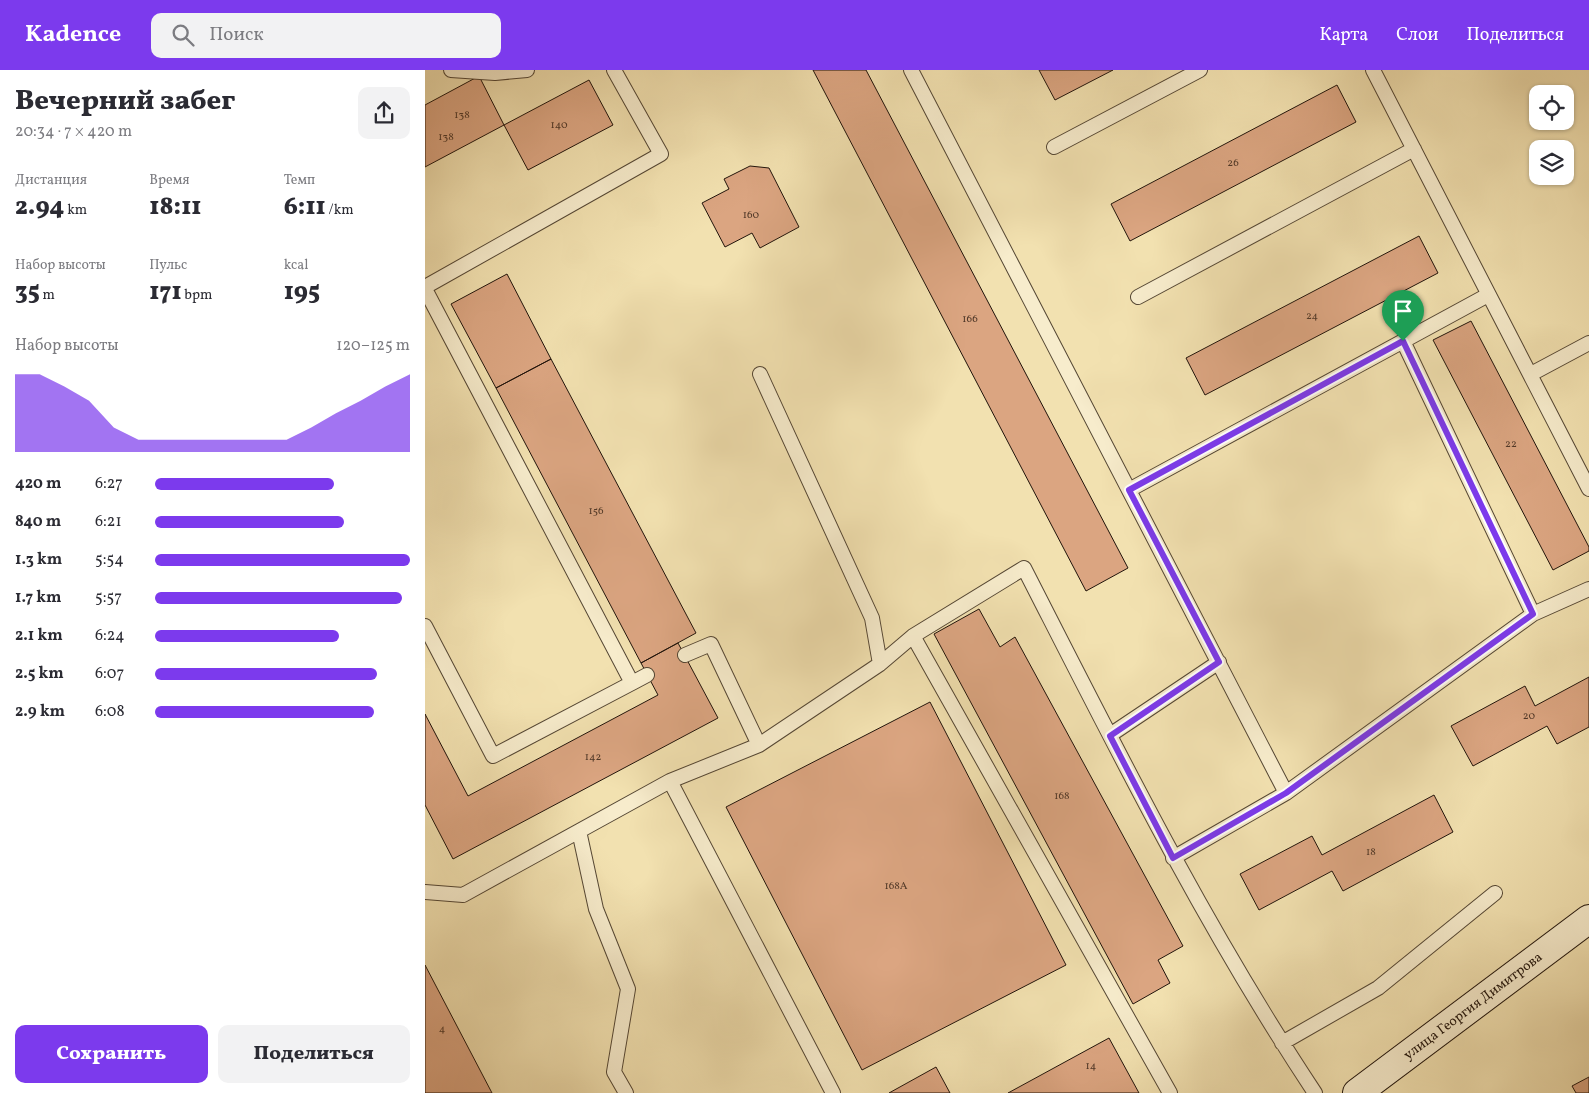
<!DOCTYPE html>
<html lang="ru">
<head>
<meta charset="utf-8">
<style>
  body { margin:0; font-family:Vollkorn,serif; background:#f2f2f3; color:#2b2b33; height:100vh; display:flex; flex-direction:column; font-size:19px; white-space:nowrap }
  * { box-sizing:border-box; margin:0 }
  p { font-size:16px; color:#7c7c81 }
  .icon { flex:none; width:28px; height:28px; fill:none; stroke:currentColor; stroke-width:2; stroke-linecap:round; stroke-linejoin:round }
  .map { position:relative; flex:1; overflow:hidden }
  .details { display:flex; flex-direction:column; background:#fff; width:425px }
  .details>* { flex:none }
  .buttons { position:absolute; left:1104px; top:15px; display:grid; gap:10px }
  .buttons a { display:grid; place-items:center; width:45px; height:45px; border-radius:10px; background:#fff; box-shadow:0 1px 4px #0004; font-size:25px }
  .pin { position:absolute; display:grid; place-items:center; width:42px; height:42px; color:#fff; margin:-51px -21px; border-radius:50% 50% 50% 0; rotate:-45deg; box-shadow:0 0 5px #0007 }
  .pin .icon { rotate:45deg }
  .round { display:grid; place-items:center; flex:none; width:52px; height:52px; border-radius:10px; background:#f2f2f3 }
  .headline { display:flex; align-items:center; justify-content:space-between; height:85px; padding:0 15px }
  h1 { font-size:28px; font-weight:800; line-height:38px }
  .stats { display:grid; grid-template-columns:repeat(3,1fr); gap:8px; height:85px; padding:5px 15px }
  .stats div { display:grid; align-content:center }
  .stats b { font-size:25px; font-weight:800 }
  .stats small { font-size:14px; font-weight:400 }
  .stats p { font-size:14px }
  .chart { height:140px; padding:10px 15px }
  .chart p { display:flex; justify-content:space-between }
  .chart svg { width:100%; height:90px; margin-top:5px; fill:#7c3aed; opacity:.7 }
  .button { display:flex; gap:10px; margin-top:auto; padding:10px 15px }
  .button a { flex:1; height:58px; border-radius:10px; background:#7c3aed; color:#fff; font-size:20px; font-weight:800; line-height:58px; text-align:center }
  .button a+a { background:#f2f2f3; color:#2b2b33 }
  ul { padding:0 15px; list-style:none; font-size:16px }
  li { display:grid; grid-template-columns:80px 60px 1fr; align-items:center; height:38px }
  li i { height:12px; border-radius:6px; background:#7c3aed }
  header { display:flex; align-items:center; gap:30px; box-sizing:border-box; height:70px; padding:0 25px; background:#7c3aed; color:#fff }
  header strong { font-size:24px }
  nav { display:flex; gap:28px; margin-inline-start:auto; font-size:18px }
  .search { width:350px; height:45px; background:#f2f2f3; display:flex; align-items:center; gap:12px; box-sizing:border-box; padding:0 18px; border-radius:10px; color:#7c7c81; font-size:19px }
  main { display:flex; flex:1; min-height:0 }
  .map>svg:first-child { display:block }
</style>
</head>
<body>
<header>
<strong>Kadence</strong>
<div class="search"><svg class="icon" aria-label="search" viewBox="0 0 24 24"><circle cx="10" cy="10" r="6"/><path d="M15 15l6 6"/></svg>Поиск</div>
<nav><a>Карта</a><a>Слои</a><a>Поделиться</a></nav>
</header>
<main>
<section class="details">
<div class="headline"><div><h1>Вечерний забег</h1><p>20:34 · 7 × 420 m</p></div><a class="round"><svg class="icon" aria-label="share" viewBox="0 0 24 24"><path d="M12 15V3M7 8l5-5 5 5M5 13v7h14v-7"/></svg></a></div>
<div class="stats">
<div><p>Дистанция</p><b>2.94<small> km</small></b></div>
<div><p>Время</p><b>18:11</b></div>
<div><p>Темп</p><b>6:11<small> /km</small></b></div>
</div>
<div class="stats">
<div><p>Набор высоты</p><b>35<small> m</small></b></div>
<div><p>Пульс</p><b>171<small> bpm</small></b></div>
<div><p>kcal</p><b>195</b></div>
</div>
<div class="chart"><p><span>Набор высоты</span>120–125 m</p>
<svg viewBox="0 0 160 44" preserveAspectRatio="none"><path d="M0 44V6L10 6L20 12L30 19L40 32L50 38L60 38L70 38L80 38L90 38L100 38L110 38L120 32L130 25L140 19L150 12L160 6V44z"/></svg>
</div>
<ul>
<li><b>420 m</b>6:27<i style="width:70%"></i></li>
<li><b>840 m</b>6:21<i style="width:74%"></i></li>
<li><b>1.3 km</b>5:54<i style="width:100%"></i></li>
<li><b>1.7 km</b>5:57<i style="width:97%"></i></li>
<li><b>2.1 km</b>6:24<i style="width:72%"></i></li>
<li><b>2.5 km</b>6:07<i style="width:87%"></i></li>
<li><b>2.9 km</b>6:08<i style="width:86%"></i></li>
</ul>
<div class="button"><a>Сохранить</a><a>Поделиться</a></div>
</section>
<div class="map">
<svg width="1164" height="1023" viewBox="0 0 1164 1023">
  <rect width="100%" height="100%" fill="#f2e1b0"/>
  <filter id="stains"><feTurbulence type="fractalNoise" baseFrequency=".004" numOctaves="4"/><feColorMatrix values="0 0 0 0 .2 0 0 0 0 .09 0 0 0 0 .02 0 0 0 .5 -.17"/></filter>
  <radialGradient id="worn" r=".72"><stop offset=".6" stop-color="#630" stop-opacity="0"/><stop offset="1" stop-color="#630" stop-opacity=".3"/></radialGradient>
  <!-- building -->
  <path fill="#dba581" stroke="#21140b" d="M388,0H441L703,498L661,521Z
    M614,0H688L630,30Z
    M54,6L79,55L0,97V35Z
    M164,10L188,55L103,100L79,55Z
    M912,15L931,52L705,171L686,134Z
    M325,96L344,98L374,157L335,178L327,163L300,177L277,133L304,119L299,109Z
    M994,166L1013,203L780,325L761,288Z
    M82,204L126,289L71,318L26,234Z
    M1046,251L1164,477V481L1128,500L1008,270Z
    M126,289L271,563L216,593L71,318Z
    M554,539L575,577L590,567L758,876L733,890L745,913L708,934L509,564Z
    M253,573L293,648L28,789L0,735V644L43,726L233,625L216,593Z
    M1164,607V657L1132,674L1122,656L1048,696L1026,656L1100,616L1110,636Z
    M505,632L641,895L437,1000L301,737Z
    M1009,725L1028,762L918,821L907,801L834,840L815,804L887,766L897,785Z
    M0,895L67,1023H0Z
    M684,968L714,1023H583Z
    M511,997L525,1023H464Z
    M1164,1007V1023H1151L1147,1016Z"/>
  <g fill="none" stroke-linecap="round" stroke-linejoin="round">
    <defs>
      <path id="service" d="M26,0L70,3L102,0
        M486,0L861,723
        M948,0L1164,419
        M629,77L775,0
        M0,217L236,84L189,0
        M0,219L207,613L68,686L0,556
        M713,227L989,79
        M978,271L1108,544
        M335,304L447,548L455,594
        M1106,304L1164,273
        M704,420L1063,225
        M488,566L745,1023
        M260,585L286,574L334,675
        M207,613L222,605
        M685,665L794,592
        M245,711L408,1023
        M154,761L171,839L203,919L189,1002L201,1023
        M748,788L861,723L1108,544L1164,519
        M0,822L38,825L245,711L334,675L455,594L488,566L599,498C690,676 779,856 890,1023
        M857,973L953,918L1070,823"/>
      <g id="secondary">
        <path id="s1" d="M932,1023L1164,849"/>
      </g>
    </defs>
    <!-- service casing -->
    <use href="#service" stroke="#554734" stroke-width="16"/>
    <!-- secondary casing -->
    <use href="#secondary" stroke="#21140b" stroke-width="30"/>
    <!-- service -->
    <use href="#service" stroke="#f7eccc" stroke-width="14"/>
    <!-- secondary -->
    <use href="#secondary" stroke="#f7eccc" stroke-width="28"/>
  </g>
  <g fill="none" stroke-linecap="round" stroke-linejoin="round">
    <defs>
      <path id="route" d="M978,271L1108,544L861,723L748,788L685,666L794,592L704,420Z"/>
    </defs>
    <!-- route casing -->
    <use href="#route" stroke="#fff" stroke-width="10"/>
    <!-- route -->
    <use href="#route" stroke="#7c3aed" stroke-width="6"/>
  </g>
  <g text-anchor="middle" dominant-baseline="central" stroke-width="4.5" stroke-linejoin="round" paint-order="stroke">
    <!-- number labels -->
    <g font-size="11" fill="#503828">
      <text x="37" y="45">138</text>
      <text x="134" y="55">140</text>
      <text x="21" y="67">138</text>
      <text x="808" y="93">26</text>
      <text x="326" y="145">160</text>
      <text x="887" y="246">24</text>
      <text x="545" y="249">166</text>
      <text x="1086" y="374">22</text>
      <text x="171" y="441">156</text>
      <text x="1104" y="646">20</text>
      <text x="168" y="687">142</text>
      <text x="637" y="726">168</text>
      <text x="946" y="782">18</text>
      <text x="471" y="816">168А</text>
      <text x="17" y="959">4</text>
      <text x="666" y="996">14</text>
    </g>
    <!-- street labels -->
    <g font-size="14" fill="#21140b" stroke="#f7eccc">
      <text stroke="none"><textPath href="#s1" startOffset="145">улица Георгия Димитрова</textPath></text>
    </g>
  </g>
  <rect width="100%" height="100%" filter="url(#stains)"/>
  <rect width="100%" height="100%" fill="url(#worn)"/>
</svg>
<div class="buttons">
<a><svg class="icon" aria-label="locate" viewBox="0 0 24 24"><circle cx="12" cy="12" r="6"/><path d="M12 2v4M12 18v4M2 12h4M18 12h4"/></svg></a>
<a><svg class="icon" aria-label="layers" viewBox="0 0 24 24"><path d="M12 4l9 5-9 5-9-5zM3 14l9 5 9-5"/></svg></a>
</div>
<div class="pin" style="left:978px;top:271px;background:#1e9e55"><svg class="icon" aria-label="arrive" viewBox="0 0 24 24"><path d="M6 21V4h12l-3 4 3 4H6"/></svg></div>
</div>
</main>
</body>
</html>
